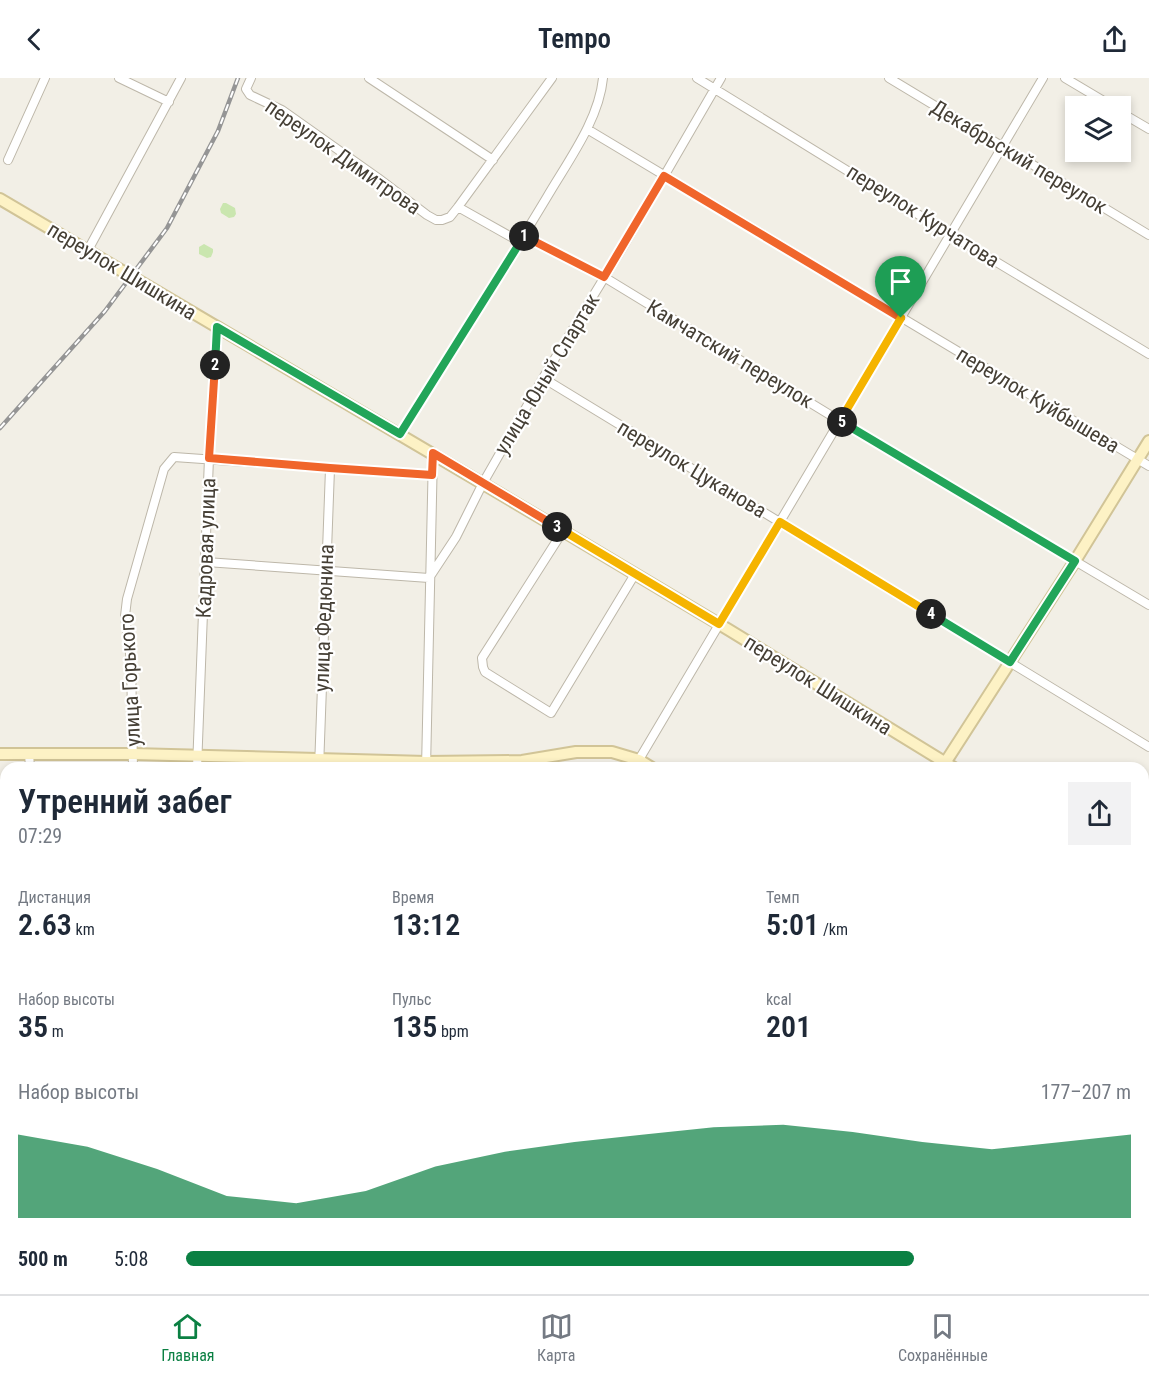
<!DOCTYPE html>
<html lang="ru">
<head>
<meta charset="utf-8">
<style>
  body { margin:0; font-family:"Roboto Condensed",sans-serif; background:#f2f2f3; color:#1f2937; height:100vh; display:flex; flex-direction:column; font-size:22px; white-space:nowrap }
  * { box-sizing:border-box; margin:0 }
  p { font-size:20px; color:#747a83 }
  .icon { flex:none; width:33px; height:33px; fill:none; stroke:currentColor; stroke-width:2; stroke-linecap:round; stroke-linejoin:round }
  .map { position:relative; flex:1; overflow:hidden }
  .details { position:absolute; left:0px; top:684px; width:1149px; height:532px; display:flex; flex-direction:column; background:#fff; border-radius:18px 18px 0 0; box-shadow:0 3px 9px #0003 }
  .details>* { flex:none }
  .controls { position:absolute; left:1065px; top:18px; display:grid; gap:12px }
  .controls a { display:grid; place-items:center; width:66px; height:66px; border-radius:0px; background:#fff; box-shadow:0 3px 9px #0003; font-size:30px }
  .pin { position:absolute; display:grid; place-items:center; width:51px; height:51px; color:#fff; margin:-62px -26px; border-radius:50% 50% 50% 0; rotate:-45deg; box-shadow:0 0 6px #0007 }
  .pin .icon { rotate:45deg }
  .km { position:absolute; width:30px; height:30px; margin:-15px; border-radius:50%; background:#222; color:#fff; font-size:16px; line-height:30px; text-align:center }
  .round { display:grid; place-items:center; flex:none; width:63px; height:63px; border-radius:0px; background:#f2f2f3 }
  .head { display:flex; align-items:center; justify-content:space-between; height:102px; padding:0 18px }
  h1 { font-size:33px; font-weight:600; line-height:45px }
  .stats { display:grid; grid-template-columns:repeat(3,1fr); gap:9px; height:102px; padding:6px 18px }
  .stats div { display:grid; align-content:center }
  .stats b { font-size:30px; font-weight:600 }
  .stats small { font-size:16px; font-weight:400 }
  .stats p { font-size:16px }
  .chart { height:168px; padding:12px 18px }
  .chart p { display:flex; justify-content:space-between }
  .chart svg { width:100%; height:108px; margin-top:6px; fill:#0b8043; opacity:.7 }
  ul { padding:0 18px; list-style:none; font-size:20px }
  li { display:grid; grid-template-columns:96px 72px 1fr; align-items:center; height:45px }
  li i { height:15px; border-radius:8px; background:#0b8043 }
  header { display:flex; justify-content:space-between; align-items:center; height:78px; padding:0 18px; background:#fff; font-size:27px; font-weight:600 }
  .menu { display:flex; justify-content:space-around; align-items:center; height:84px; border-top:2px solid #e0e1e3; background:#fff; font-size:16px; color:#747a83 }
  .menu a { display:grid; justify-items:center; gap:3px }
  .menu .selected { color:#0b8043 }
  .map>svg:first-child { display:block }
</style>
</head>
<body>
<header><svg class="icon" aria-label="back" viewBox="0 0 24 24"><path d="M15 5l-7 7 7 7"/></svg>Tempo<svg class="icon" aria-label="share" viewBox="0 0 24 24"><path d="M12 15V3M7 8l5-5 5 5M5 13v7h14v-7"/></svg></header>
<div class="map">
<svg width="1149" height="1216" viewBox="0 0 1149 1216">
  <rect width="100%" height="100%" fill="#f2efe6"/>
  <!-- green -->
  <path fill="#cae6af" d="M223,125H226L235,130L236,136L234,139L229,140L221,135L220,131Z
    M204,166L213,171V174L211,179L207,180L199,176V169Z
    M0,1199H3L6,1201V1210L16,1211L19,1216H0Z"/>
  <g fill="none" stroke-linecap="round" stroke-linejoin="round">
    <defs>
      <path id="street" d="M119,0L169,24
        M251,0L246,11L250,17L282,32L378,100L427,137L436,142H442L450,139L458,129L552,0
        M369,0L493,82
        M697,0L950,156L1149,276
        M889,0L1149,157
        M1065,0L1112,28
        M1120,34L1149,51
        M587,51L1149,388
        M8,82L45,0
        M458,129L520,164
        M524,158L604,199L840,343L1149,527
        M88,172L181,0
        M543,300L1149,669
        M400,356C449,277 499,199 547,119C568,83 599,42 603,0
        M563,453L482,580L483,589L485,594L551,635L635,496
        M206,484L429,500L456,459L483,405L543,300L623,169L721,0
        M29,675L30,690
        M133,690L131,583L125,538L127,521L164,391L174,379L432,397
        M197,690L209,380L217,249
        M319,690L330,391
        M426,690L433,375
        M634,690L1043,0
        M1143,1073L1149,1064
        M1143,1138H1149
        M193,1210L194,1216
        M259,1210L260,1216
        M985,1210L994,1216
        M78,1216L79,1210
        M275,1216L280,1210
        M603,1216L607,1210"/>
      <path id="secondary" d="M0,121L563,453L729,552L954,690
        M0,676H133L426,684L522,683L576,674H612L639,682L652,690
        M945,685L1075,483L1149,363
        M1143,806L1149,810
        M1143,941L1149,933
        M957,1216L959,1210"/>
    </defs>
    <!-- street casing -->
    <use href="#street" stroke="#bdb7a9" stroke-width="10"/>
    <!-- secondary casing -->
    <use href="#secondary" stroke="#d1c497" stroke-width="14"/>
    <!-- street -->
    <use href="#street" stroke="#fff" stroke-width="8"/>
    <!-- secondary -->
    <use href="#secondary" stroke="#fdf2c5" stroke-width="10"/>
    <defs>
      <path id="rail" d="M0,350L105,233L167,150L218,53L238,0"/>
    </defs>
    <!-- rail casing -->
    <use href="#rail" stroke="#959595" stroke-width="4.5"/>
    <!-- rail -->
    <use href="#rail" stroke="#fff" stroke-width="2" stroke-dasharray="7" stroke-linecap="butt"/>
  </g>
  <g fill="none" stroke-linecap="round" stroke-linejoin="round">
    <defs>
      <path id="split-1" d="M524,158L604,199L664,98L901,240"/>
      <path id="split-2" d="M215,287L217,249L400,356L524,158"/>
      <path id="split-3" d="M215,287L209,380L330,390L432,397L433,375L557,449"/>
      <path id="split-4" d="M557,449L719,546L780,444L931,536"/>
      <path id="split-5" d="M842,344L1075,483L1010,584L931,536"/>
      <path id="split-6" d="M842,344L840,343L901,240"/>
    </defs>
    <!-- split-1 casing -->
    <use href="#split-1" stroke="#fff" stroke-width="12"/>
    <!-- split-2 casing -->
    <use href="#split-2" stroke="#fff" stroke-width="12"/>
    <!-- split-3 casing -->
    <use href="#split-3" stroke="#fff" stroke-width="12"/>
    <!-- split-4 casing -->
    <use href="#split-4" stroke="#fff" stroke-width="12"/>
    <!-- split-5 casing -->
    <use href="#split-5" stroke="#fff" stroke-width="12"/>
    <!-- split-6 casing -->
    <use href="#split-6" stroke="#fff" stroke-width="12"/>
    <!-- split-1 -->
    <use href="#split-1" stroke="#f0652b" stroke-width="8"/>
    <!-- split-2 -->
    <use href="#split-2" stroke="#22a559" stroke-width="8"/>
    <!-- split-3 -->
    <use href="#split-3" stroke="#f0652b" stroke-width="8"/>
    <!-- split-4 -->
    <use href="#split-4" stroke="#f5b400" stroke-width="8"/>
    <!-- split-5 -->
    <use href="#split-5" stroke="#22a559" stroke-width="8"/>
    <!-- split-6 -->
    <use href="#split-6" stroke="#f5b400" stroke-width="8"/>
  </g>
  <g text-anchor="middle" dominant-baseline="central" stroke-width="4.5" stroke-linejoin="round" paint-order="stroke">
    <!-- street labels -->
    <g font-size="21" fill="#453f35" stroke="#fff">
      <text transform="translate(343 79) rotate(35)">переулок Димитрова</text>
      <text transform="translate(1019 79) rotate(31)">Декабрьский переулок</text>
      <text transform="translate(923 138) rotate(32)">переулок Курчатова</text>
      <text transform="translate(122 193) rotate(31)">переулок Шишкина</text>
      <text transform="translate(730 276) rotate(31)">Камчатский переулок</text>
      <text transform="translate(547 296) rotate(-59)">улица Юный Спартак</text>
      <text transform="translate(1038 322) rotate(31)">переулок Куйбышева</text>
      <text transform="translate(692 391) rotate(31)">переулок Цуканова</text>
      <text transform="translate(206 470) rotate(-88)">Кадровая улица</text>
      <text transform="translate(324 540) rotate(-88)">улица Федюнина</text>
      <text transform="translate(130 602) rotate(-93)">улица Горького</text>
      <text transform="translate(818 607) rotate(32)">переулок Шишкина</text>
    </g>
  </g>
</svg>
<div class="controls">
<a><svg class="icon" aria-label="layers" viewBox="0 0 24 24"><path d="M12 4l9 5-9 5-9-5zM3 14l9 5 9-5"/></svg></a>
</div>
<div class="pin" style="left:901px;top:240px;background:#1e9e55"><svg class="icon" aria-label="arrive" viewBox="0 0 24 24"><path d="M6 21V4h12l-3 4 3 4H6"/></svg></div>
<b class="km" style="left:524px;top:158px">1</b>
<b class="km" style="left:215px;top:287px">2</b>
<b class="km" style="left:557px;top:449px">3</b>
<b class="km" style="left:931px;top:536px">4</b>
<b class="km" style="left:842px;top:344px">5</b>
<section class="details">
<div class="head"><div><h1>Утренний забег</h1><p>07:29</p></div><a class="round"><svg class="icon" aria-label="share" viewBox="0 0 24 24"><path d="M12 15V3M7 8l5-5 5 5M5 13v7h14v-7"/></svg></a></div>
<div class="stats">
<div><p>Дистанция</p><b>2.63<small> km</small></b></div>
<div><p>Время</p><b>13:12</b></div>
<div><p>Темп</p><b>5:01<small> /km</small></b></div>
</div>
<div class="stats">
<div><p>Набор высоты</p><b>35<small> m</small></b></div>
<div><p>Пульс</p><b>135<small> bpm</small></b></div>
<div><p>kcal</p><b>201</b></div>
</div>
<div class="chart"><p><span>Набор высоты</span>177–207 m</p>
<svg viewBox="0 0 160 44" preserveAspectRatio="none"><path d="M0 44V10L10 15L20 24L30 35L40 38L50 33L60 23L70 17L80 13L90 10L100 7L110 6L120 9L130 13L140 16L150 13L160 10V44z"/></svg>
</div>
<ul>
<li><b>500 m</b>5:08<i style="width:77%"></i></li>
</ul>
</section>
</div>
<nav class="menu">
<a class="selected"><svg class="icon" aria-label="home" viewBox="0 0 24 24"><path d="M3 11l9-7 9 7M6 9v11h12V9"/></svg>Главная</a>
<a><svg class="icon" aria-label="map" viewBox="0 0 24 24"><path d="M3 6l6-2 6 2 6-2v14l-6 2-6-2-6 2zM9 4v14M15 6v14"/></svg>Карта</a>
<a><svg class="icon" aria-label="saved" viewBox="0 0 24 24"><path d="M7 4h10v16l-5-4-5 4z"/></svg>Сохранённые</a>
</nav>
</body>
</html>
